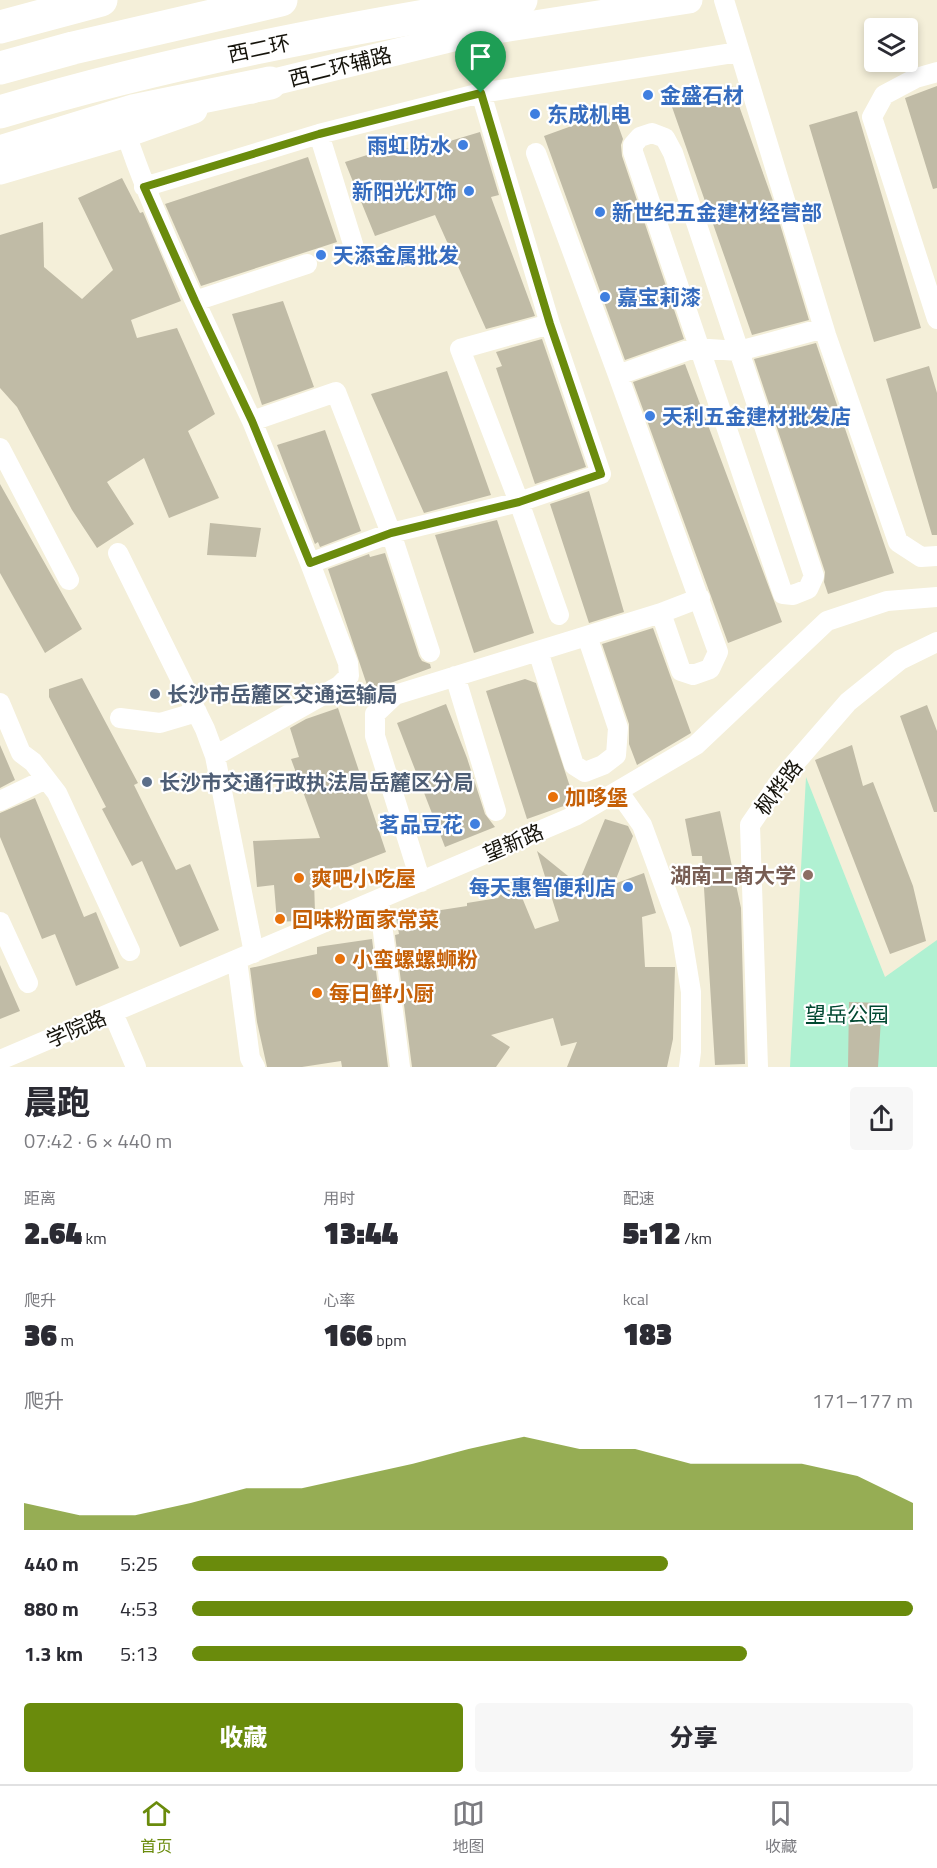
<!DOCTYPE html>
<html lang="zh">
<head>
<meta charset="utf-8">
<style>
  body { margin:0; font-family:"Titillium Web","Noto Sans SC",sans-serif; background:#f7f7f7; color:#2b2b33; height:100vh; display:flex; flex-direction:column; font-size:22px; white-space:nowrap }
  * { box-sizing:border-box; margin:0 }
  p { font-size:20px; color:#7c7c81 }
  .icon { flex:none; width:33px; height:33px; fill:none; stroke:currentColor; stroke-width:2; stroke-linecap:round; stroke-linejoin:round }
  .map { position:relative; height:1067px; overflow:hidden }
  .details { display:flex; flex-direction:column; background:#fff; flex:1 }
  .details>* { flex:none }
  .fabs { position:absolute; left:864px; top:18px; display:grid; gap:12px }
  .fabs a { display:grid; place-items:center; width:54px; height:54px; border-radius:6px; background:#fff; box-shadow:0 3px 9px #0003; font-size:30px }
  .pin { position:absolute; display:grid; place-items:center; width:51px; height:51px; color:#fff; margin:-62px -26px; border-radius:50% 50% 50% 0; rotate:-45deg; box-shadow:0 0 6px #0007 }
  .pin .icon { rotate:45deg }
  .round { display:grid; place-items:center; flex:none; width:63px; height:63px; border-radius:6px; background:#f7f7f7 }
  .summary { display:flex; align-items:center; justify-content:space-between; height:102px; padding:0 24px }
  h1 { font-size:33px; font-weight:800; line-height:45px }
  .figures { display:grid; grid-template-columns:repeat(3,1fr); gap:9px; height:102px; padding:6px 24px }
  .figures div { display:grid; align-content:center }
  .figures b { font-size:30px; font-weight:800 }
  .figures small { font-size:16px; font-weight:400 }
  .figures p { font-size:16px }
  .chart { height:168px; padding:12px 24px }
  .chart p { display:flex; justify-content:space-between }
  .chart svg { width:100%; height:108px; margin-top:6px; fill:#6a8b0c; opacity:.7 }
  .action { display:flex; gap:12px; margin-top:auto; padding:12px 24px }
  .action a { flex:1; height:69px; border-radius:6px; background:#6a8b0c; color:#fff; font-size:24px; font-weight:800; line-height:69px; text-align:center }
  .action a+a { background:#f7f7f7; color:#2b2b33 }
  ul { padding:0 24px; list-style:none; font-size:20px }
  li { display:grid; grid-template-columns:96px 72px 1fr; align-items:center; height:45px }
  li i { height:15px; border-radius:8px; background:#6a8b0c }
  .tab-bar { display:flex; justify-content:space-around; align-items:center; height:84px; border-top:2px solid #e1e1e2; background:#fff; font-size:16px; color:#7c7c81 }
  .tab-bar a { display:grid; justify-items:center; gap:3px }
  .tab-bar .on { color:#6a8b0c }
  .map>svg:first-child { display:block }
</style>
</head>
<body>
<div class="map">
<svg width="937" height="1067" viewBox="0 0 937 1067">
  <rect width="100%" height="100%" fill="#f4efd9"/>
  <!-- green -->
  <path fill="#b0f1d2" d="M806,777L885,977L937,940V1067H790Z"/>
  <!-- building -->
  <path fill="#c0bba6" d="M732,86L773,201L809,320L752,335L672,107Z
    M937,86V188L933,189L905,98Z
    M613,111L623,139L621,145L622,156L684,339L625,360L544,136Z
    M857,111L921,328L874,342L809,125Z
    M480,132L499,195L491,197L535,316L486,329L435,215L375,236L345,162L383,150L430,147Z
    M308,157L337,242L201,286L165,204Z
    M122,178L140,213L143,212L181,301L131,320L137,338L177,328L215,414L188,431L219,498L169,518L144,458L107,482L134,524L97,548L72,510L17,407L0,388V235L43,222L44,267L82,299L113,270L78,198Z
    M283,301L314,387L262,405L232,314Z
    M542,339L586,467L535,484L496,368L502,366L496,352Z
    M816,343L894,573L828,594L824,582L825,572L754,359Z
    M685,364L782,622L728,643L633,382Z
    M929,366L937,393V535H932L886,379Z
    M447,371L491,495L424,513L371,394Z
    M325,430L361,531L320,547L318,542L315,544L277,445Z
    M0,484L82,629L45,653L0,573Z
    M589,491L624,612L589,623L550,504Z
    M497,520L534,633L474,653L435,535Z
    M210,523L261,528L256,557L207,555Z
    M385,553L419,656L422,661L430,664L431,668L369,691L328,569L369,554L370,557Z
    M653,628L691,733L637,765L629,744V724L602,644Z
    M82,678L138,783L134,785L176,870L190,864L219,930L180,947L142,861L132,866L102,809L106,807L49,697V689Z
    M525,679L536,683L575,802L527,819L486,691Z
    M446,704L467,758L485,814L495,827L445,847L397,723Z
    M927,705L937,731V812H934L900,716Z
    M338,708L386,852L314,880L315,913L296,921L277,922L274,885L257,887L253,841L320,838L291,759L299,757L290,728L306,719Z
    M0,745L15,780L0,788Z
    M852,745L863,786L873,782L913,886L926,941L890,954L815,760Z
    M35,798L84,917L96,912L119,968L76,986L55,934L42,939L0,837V813Z
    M720,811L741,908L745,1064L715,1065L702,856H692L685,819Z
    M605,819L628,826L633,836L614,884L644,873L656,913L642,917L645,967H675L673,1039L667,1067H567L577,1042L561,1046L553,1018L491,1035L510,1047L496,1067H412L395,935L399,934L396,917L467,906V903L498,898L514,878L535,929L559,921L537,851L578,884Z
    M372,939L388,1067H342L341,1061L302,1067H267L257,1022L250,968L317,954V947Z
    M0,965L20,1011L0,1019Z
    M849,1002L882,1003L878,1067H848Z"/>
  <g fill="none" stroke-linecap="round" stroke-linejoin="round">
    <!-- street -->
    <path stroke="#fff" stroke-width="20" d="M724,0L826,335L898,542L921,557L937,556
      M937,72L916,78L884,95L872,117L937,319
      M481,93L550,324L601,474L519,502L460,349L550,324
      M652,133L665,138L673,153L814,576L808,589L793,595L783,594L633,152V145L640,137Z
      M126,134C160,233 207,327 252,421
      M319,134L353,244
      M536,153L618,375L694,348L739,351L824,328
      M144,187L319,134L481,93L739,52
      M195,301L307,264
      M618,375L718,652L710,669L693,675L681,671L661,613L700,598
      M336,392L391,533L310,563L252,421Z
      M0,448L69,580
      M118,553L205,729L215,756L339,686L349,676L348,663L310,563
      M538,651L574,765L585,772L603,765L616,755L618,728L587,636
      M430,652L391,533L519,502L559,615
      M455,676L496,811
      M0,703L21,753L33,762L57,793L130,951
      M120,718L160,723L197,712
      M215,756L254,953
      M618,791L642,825L681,931L691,992V1052L689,1067
      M0,801L46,779
      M421,882L375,736V714L395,695L661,613
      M379,900L400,1067
      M0,922L28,983
      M237,960L250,1058L255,1067
      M113,1013L136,1067
      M0,1060L577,815L696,745L827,621L887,601L937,597
      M758,1067L750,825L782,778L848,702L900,660L937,642"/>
    <!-- secondary -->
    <path stroke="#fff" stroke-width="27" d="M252,90L270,83L470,34L689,0
      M0,171L126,134L194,110"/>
    <!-- highway -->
    <path stroke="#fff" stroke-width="33" d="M0,27L101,0
      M0,68L73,48L281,0
      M0,112C170,61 346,28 521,0
      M0,152L133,111L270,83"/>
  </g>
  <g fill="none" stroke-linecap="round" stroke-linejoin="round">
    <defs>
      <path id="route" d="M481,93L550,324L601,474L519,502L391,533L310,563L252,421L195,301L144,187L319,134Z"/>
    </defs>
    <!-- route casing -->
    <use href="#route" stroke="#fff" stroke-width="12"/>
    <!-- route -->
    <use href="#route" stroke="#6a8b0c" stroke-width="8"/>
  </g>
  <!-- markers -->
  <g fill="#3f7fe0" stroke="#fff" stroke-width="2">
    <circle cx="648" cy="95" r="6"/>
    <circle cx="535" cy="114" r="6"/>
    <circle cx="463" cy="145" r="6"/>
    <circle cx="469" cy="191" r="6"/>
    <circle cx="600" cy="212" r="6"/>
    <circle cx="321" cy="255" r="6"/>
    <circle cx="605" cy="297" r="6"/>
    <circle cx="650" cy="416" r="6"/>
    <circle cx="475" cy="824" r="6"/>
    <circle cx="628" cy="887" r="6"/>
  </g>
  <g fill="#5c6f8a" stroke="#fff" stroke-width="2">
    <circle cx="155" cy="694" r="6"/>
    <circle cx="147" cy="782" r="6"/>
  </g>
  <g fill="#e8710a" stroke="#fff" stroke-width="2">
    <circle cx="553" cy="797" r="6"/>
    <circle cx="299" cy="878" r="6"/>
    <circle cx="280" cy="919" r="6"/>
    <circle cx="340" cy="959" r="6"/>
    <circle cx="317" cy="993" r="6"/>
  </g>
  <circle fill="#8d6e63" stroke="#fff" stroke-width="2" cx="808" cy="875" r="6"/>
  <g text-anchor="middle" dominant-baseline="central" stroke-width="4.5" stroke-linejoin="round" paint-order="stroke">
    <!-- street labels -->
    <g font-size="21" fill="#15130b" stroke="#fff">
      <text transform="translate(259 48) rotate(-12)">西二环</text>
      <text transform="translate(340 66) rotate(-14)">西二环辅路</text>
      <text transform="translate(778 787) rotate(-53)">枫桦路</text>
      <text transform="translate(513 842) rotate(-23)">望新路</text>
      <text transform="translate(76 1028) rotate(-23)">学院路</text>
    </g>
    <!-- shop labels -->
    <g font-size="21" font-weight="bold" fill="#366cbe" stroke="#fff" text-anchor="start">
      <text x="660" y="95">金盛石材</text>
      <text x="547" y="114">东成机电</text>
      <text x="451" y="145" text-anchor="end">雨虹防水</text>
      <text x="457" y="191" text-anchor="end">新阳光灯饰</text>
      <text x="612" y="212">新世纪五金建材经营部</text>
      <text x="333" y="255">天添金属批发</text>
      <text x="617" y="297">嘉宝莉漆</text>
      <text x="662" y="416">天利五金建材批发店</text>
      <text x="463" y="824" text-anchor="end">茗品豆花</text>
      <text x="616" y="887" text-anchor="end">每天惠智便利店</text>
    </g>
    <!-- service labels -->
    <g font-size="21" font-weight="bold" fill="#4e5e75" stroke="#fff" text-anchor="start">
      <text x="167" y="694">长沙市岳麓区交通运输局</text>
      <text x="159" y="782">长沙市交通行政执法局岳麓区分局</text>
    </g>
    <!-- food labels -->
    <g font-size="21" font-weight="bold" fill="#c56008" stroke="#fff" text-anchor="start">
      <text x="565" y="797">加哆堡</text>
      <text x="311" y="878">爽吧小吃屋</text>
      <text x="292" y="919">回味粉面家常菜</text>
      <text x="352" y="959">小蛮螺螺蛳粉</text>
      <text x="329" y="993">每日鲜小厨</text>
    </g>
    <!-- education labels -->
    <g font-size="21" font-weight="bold" fill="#785e54" stroke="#fff" text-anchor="end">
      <text x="796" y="875">湖南工商大学</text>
    </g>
    <!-- park labels -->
    <g font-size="21" fill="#004831" stroke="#fff">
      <text x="847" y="1014">望岳公园</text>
    </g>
  </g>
</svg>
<div class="fabs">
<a><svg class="icon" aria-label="layers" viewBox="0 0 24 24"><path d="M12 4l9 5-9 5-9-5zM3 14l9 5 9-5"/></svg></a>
</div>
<div class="pin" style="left:481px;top:93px;background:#1e9e55"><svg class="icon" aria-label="arrive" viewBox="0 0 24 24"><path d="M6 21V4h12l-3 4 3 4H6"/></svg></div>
</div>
<section class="details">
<div class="summary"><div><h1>晨跑</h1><p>07:42 · 6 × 440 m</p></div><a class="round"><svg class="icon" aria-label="share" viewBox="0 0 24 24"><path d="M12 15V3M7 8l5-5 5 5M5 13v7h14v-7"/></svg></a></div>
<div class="figures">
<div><p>距离</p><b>2.64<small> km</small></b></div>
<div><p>用时</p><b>13:44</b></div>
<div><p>配速</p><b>5:12<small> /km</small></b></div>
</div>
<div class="figures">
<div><p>爬升</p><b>36<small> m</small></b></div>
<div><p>心率</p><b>166<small> bpm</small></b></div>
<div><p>kcal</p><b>183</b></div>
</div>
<div class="chart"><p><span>爬升</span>171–177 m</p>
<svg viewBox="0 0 160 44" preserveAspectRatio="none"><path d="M0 44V33L10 38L20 38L30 33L40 27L50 27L60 22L70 17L80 11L90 6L100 11L110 11L120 17L130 17L140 17L150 22L160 33V44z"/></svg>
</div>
<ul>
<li><b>440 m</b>5:25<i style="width:66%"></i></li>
<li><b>880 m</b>4:53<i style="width:100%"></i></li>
<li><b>1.3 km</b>5:13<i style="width:77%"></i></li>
</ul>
<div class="action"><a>收藏</a><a>分享</a></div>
</section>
<nav class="tab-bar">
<a class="on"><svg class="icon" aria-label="home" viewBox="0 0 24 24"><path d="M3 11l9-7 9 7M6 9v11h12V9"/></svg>首页</a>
<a><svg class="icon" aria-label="map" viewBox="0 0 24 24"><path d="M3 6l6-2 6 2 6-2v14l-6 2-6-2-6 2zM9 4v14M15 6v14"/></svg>地图</a>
<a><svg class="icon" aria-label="saved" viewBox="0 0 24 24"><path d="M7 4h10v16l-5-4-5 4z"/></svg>收藏</a>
</nav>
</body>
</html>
